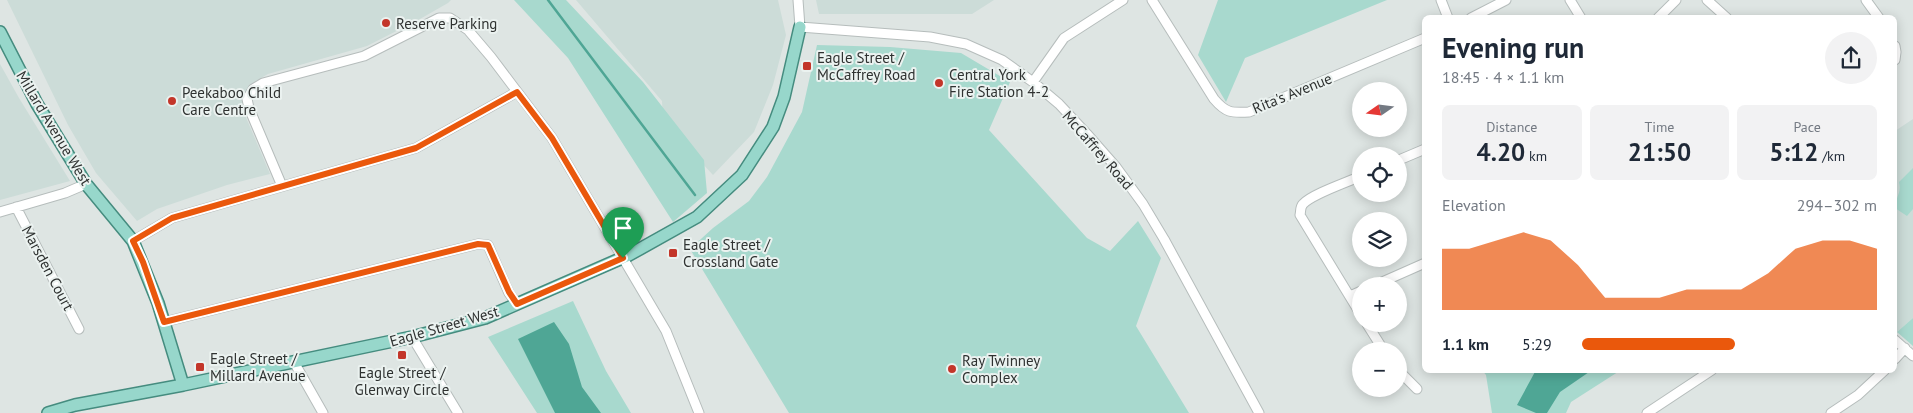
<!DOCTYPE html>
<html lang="en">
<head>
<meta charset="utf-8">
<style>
  body { margin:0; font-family:"PT Sans",sans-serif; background:#f2f2f3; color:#1f2937; height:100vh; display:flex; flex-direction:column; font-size:19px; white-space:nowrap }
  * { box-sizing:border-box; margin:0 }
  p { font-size:16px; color:#747a83 }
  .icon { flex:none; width:28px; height:28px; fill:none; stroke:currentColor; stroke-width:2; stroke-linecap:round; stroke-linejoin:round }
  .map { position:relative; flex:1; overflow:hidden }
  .panel { position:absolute; left:1422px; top:15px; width:475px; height:358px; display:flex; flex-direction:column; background:#fff; border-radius:8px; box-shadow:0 2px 12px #0003 }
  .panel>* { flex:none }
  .needle { width:32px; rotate:256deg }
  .controls { position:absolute; left:1352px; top:82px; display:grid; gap:10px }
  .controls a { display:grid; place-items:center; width:55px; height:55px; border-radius:50%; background:#fff; box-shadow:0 2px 12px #0003; font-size:25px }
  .pin { position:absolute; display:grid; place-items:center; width:42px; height:42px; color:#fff; margin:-51px -21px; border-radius:50% 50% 50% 0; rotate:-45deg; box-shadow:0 0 5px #0007 }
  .pin .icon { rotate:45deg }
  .round { display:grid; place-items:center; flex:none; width:52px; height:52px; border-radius:26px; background:#f2f2f3 }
  .summary { display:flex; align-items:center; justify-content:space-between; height:85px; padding:0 20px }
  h1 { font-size:28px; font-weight:800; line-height:38px }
  .stats { display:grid; grid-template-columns:repeat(3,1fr); gap:8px; height:85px; padding:5px 20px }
  .stats div { display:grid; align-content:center; border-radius:8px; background:#f2f2f3; text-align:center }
  .stats b { font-size:25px; font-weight:800 }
  .stats small { font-size:14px; font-weight:400 }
  .stats p { font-size:14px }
  .chart { height:140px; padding:10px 20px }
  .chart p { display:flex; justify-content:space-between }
  .chart svg { width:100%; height:90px; margin-top:5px; fill:#ea580c; opacity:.7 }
  ul { padding:0 20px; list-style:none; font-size:16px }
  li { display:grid; grid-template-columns:80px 60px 1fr; align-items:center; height:38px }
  li i { height:12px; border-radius:6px; background:#ea580c }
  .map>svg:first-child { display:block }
</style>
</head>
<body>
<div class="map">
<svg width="1913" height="413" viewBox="0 0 1913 413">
  <rect width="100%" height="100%" fill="#dee5e3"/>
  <!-- built -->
  <path fill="#ccdcd8" d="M7,0H451L448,3L420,19L367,46L268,74L249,85L242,108L270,174L227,185L157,209L137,221L96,173L68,125Z
    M576,0H778L786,35L773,85L754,132L713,175L663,121L662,101Z
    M816,0H994L972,14H819Z
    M0,64L19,98L70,181L0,200Z
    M1913,119V318L1897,332L1895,330V131Z"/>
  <!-- green -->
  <path fill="#a8d9ce" d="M514,0H566L643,82L704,160L707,193L673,222L568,58Z
    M1218,0H1387L1245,58L1226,102L1198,55Z
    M817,45L890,47L961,53L1010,82L989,130L1087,238L1110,251L1138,221L1161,258L1136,326L1189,413H789L690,249L713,228L749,201L767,177L802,112Z
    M1913,168V209L1907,216L1895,208C1895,197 1902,194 1899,182Z
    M573,301L606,371L631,413H537L488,337Z
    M1913,318V346L1897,332Z
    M1482,370H1621L1571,402L1566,413H1492L1486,375Z"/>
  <!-- water -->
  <path fill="#4fa695" d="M554,322L569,344L582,387L601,413H555L518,339Z
    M1536,370H1592L1560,392L1547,413H1536L1517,405Z"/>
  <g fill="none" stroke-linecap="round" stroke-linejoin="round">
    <!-- stream -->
    <path stroke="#4fa695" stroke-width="2.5" d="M548,0L695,195"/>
    <defs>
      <path id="minor" d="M798,0L800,27L930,37L966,44L1002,60L1033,82L1059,104L1087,134L1116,167L1143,204L1164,239L1259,413
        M1152,0L1214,99C1226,113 1231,113 1249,112L1425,38
        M1441,0L1448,18
        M1570,0L1581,18
        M1707,0L1727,18
        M1866,0L1879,18
        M1471,18L1506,0
        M1658,18L1676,0
        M1895,46L1896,52L1895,60
        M1033,82L1064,38L1123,0
        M1399,160L1425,149
        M1361,176C1348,182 1312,194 1303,204C1300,207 1301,211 1300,215L1361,315
        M282,186L249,108L247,99L253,89L263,83L364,56L439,18H450L468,30L491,57L552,138L666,331L699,413
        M16,207L79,329
        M0,212L65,193L86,184
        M133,241L172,218L416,148L517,92
        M1373,286L1425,263
        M1350,296L1361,291
        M164,322L478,244L488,245L509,293L517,304
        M1367,324L1384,351
        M412,337L458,413
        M1895,340L1913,356
        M1895,359L1905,348
        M294,362L323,413
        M1399,371L1417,389
        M1647,413L1712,370
        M1831,413L1858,395L1885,370"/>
      <path id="major" d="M0,32L37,104L86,184L133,241L158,303L183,385
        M48,413L75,405L183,385L412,337L485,318L629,255L697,217L742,175L773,127L784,97L800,27"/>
    </defs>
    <!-- minor casing -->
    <use href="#minor" stroke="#b6bdbc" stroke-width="11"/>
    <!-- major casing -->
    <use href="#major" stroke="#458c7f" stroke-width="14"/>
    <!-- minor -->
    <use href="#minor" stroke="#fff" stroke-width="9"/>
    <!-- major -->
    <use href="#major" stroke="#97d7cb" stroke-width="11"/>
  </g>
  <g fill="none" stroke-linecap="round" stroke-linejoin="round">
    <defs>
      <path id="route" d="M517,92L552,138L623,258L517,304L509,292L488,245L478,244L164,322L143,262L133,241L172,218L416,148Z"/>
    </defs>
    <!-- route casing -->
    <use href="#route" stroke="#fff" stroke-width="10"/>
    <!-- route -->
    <use href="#route" stroke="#ea580c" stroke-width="6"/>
  </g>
  <!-- markers -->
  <g fill="#c3362a" stroke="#ebf2f0" stroke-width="2">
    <circle cx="386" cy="23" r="5"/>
    <rect x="802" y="61" width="10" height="10" rx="2.5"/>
    <circle cx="939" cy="83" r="5"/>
    <circle cx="172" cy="101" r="5"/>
    <rect x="668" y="248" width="10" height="10" rx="2.5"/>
    <rect x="397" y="350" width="10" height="10" rx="2.5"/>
    <rect x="195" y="362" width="10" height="10" rx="2.5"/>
    <circle cx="952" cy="369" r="5"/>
  </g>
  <g text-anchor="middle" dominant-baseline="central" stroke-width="4" stroke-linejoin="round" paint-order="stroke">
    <!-- poi labels -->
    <g font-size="15" fill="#2f3231" stroke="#ebf2f0" text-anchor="start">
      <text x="396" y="23">Reserve Parking</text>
      <text x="817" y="57">Eagle Street /<tspan x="817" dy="17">McCaffrey Road</tspan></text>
      <text x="949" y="74">Central York<tspan x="949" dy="17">Fire Station 4-2</tspan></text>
      <text x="182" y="92">Peekaboo Child<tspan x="182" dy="17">Care Centre</tspan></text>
      <text x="683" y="244">Eagle Street /<tspan x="683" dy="17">Crossland Gate</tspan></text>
      <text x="210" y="358">Eagle Street /<tspan x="210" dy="17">Millard Avenue</tspan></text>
      <text x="962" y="360">Ray Twinney<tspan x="962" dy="17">Complex</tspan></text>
      <text x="402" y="372" text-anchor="middle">Eagle Street /<tspan x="402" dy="17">Glenway Circle</tspan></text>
    </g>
    <!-- street labels -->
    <g font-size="15" fill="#2f3231" stroke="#ebf2f0">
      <text transform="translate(1292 93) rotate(-22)">Rita's Avenue</text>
      <text transform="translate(54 128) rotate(59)">Millard Avenue West</text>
      <text transform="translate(1098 150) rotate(49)">McCaffrey Road</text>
      <text transform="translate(48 268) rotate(62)">Marsden Court</text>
      <text transform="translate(444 326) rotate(-16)">Eagle Street West</text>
    </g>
  </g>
</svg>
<div class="controls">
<a><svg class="needle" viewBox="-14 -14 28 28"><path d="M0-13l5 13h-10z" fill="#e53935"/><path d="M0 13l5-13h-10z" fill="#747a83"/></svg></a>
<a><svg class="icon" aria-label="locate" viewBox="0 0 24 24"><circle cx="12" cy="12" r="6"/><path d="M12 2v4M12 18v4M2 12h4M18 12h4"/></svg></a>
<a><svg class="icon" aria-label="layers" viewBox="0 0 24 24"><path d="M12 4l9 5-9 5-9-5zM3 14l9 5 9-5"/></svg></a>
<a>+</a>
<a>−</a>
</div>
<div class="pin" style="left:623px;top:258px;background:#1e9e55"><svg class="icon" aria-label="arrive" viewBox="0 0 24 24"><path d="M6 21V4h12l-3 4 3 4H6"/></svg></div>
<section class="panel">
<div class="summary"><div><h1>Evening run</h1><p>18:45 · 4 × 1.1 km</p></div><a class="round"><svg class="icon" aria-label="share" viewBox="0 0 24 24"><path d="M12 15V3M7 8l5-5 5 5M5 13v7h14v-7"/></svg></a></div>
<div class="stats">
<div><p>Distance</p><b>4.20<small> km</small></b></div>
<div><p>Time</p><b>21:50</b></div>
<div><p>Pace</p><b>5:12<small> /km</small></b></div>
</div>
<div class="chart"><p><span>Elevation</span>294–302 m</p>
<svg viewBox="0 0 160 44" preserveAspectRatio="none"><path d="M0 44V14L10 14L20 10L30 6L40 10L50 22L60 38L70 38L80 38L90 34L100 34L110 34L120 26L130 14L140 10L150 10L160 14V44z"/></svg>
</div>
<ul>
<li><b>1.1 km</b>5:29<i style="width:52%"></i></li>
</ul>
</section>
</div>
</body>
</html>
